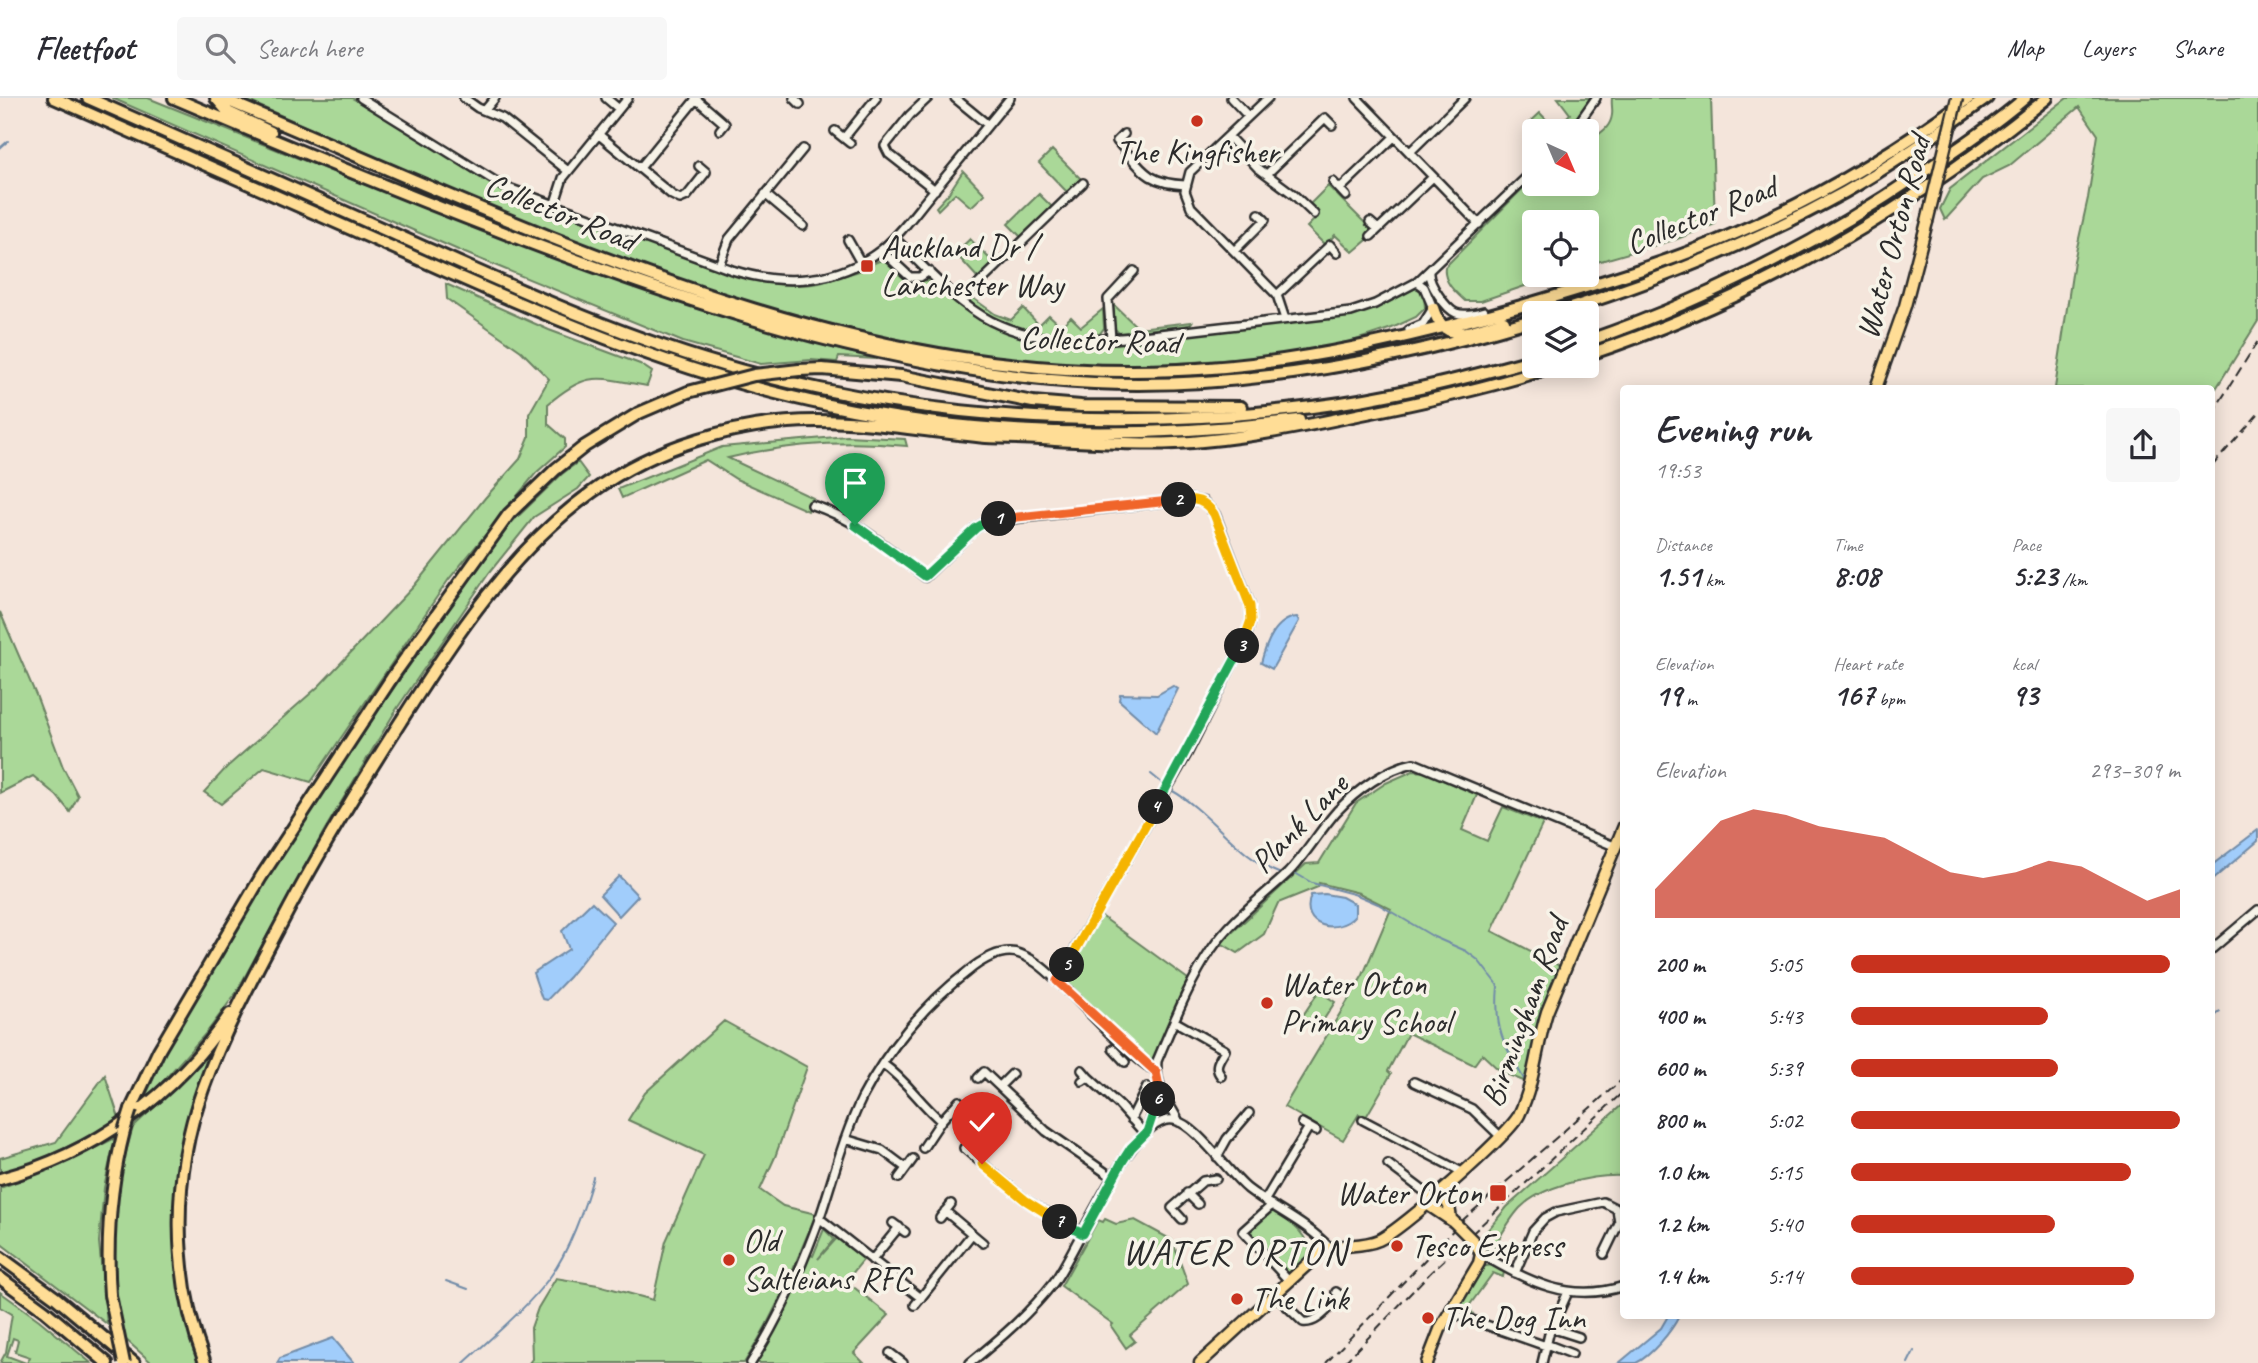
<!DOCTYPE html>
<html lang="en">
<head>
<meta charset="utf-8">
<style>
  body { margin:0; font-family:Caveat,sans-serif; background:#f7f7f7; color:#2b2b33; height:100vh; display:flex; flex-direction:column; font-size:26px; white-space:nowrap }
  * { box-sizing:border-box; margin:0 }
  p { font-size:23px; color:#7c7c81 }
  .icon { flex:none; width:38px; height:38px; fill:none; stroke:currentColor; stroke-width:2; stroke-linecap:round; stroke-linejoin:round }
  .map { position:relative; flex:1; overflow:hidden }
  .details { position:absolute; left:1620px; top:287px; width:595px; height:934px; display:flex; flex-direction:column; background:#fff; border-radius:7px; box-shadow:0 4px 18px #0003 }
  .details>* { flex:none }
  .needle { width:46px; rotate:136deg }
  .tools { position:absolute; left:1522px; top:21px; display:grid; gap:14px }
  .tools a { display:grid; place-items:center; width:77px; height:77px; border-radius:7px; background:#fff; box-shadow:0 4px 18px #0003; font-size:35px }
  .pin { position:absolute; display:grid; place-items:center; width:60px; height:60px; color:#fff; margin:-72px -30px; border-radius:50% 50% 50% 0; rotate:-45deg; box-shadow:0 0 7px #0007 }
  .pin .icon { rotate:45deg }
  .km { position:absolute; width:35px; height:35px; margin:-18px; border-radius:50%; background:#222; color:#fff; font-size:19px; line-height:35px; text-align:center }
  .round { display:grid; place-items:center; flex:none; width:74px; height:74px; border-radius:7px; background:#f7f7f7 }
  .headline { display:flex; align-items:center; justify-content:space-between; height:119px; padding:0 35px }
  h1 { font-size:38px; font-weight:700; line-height:52px }
  .stats { display:grid; grid-template-columns:repeat(3,1fr); gap:10px; height:119px; padding:7px 35px }
  .stats div { display:grid; align-content:center }
  .stats b { font-size:30px; font-weight:700 }
  .stats small { font-size:19px; font-weight:400 }
  .stats p { font-size:19px }
  .chart { height:196px; padding:14px 35px }
  .chart p { display:flex; justify-content:space-between }
  .chart svg { width:100%; height:126px; margin-top:7px; fill:#c8321e; opacity:.7 }
  ul { padding:0 35px; list-style:none; font-size:23px }
  li { display:grid; grid-template-columns:112px 84px 1fr; align-items:center; height:52px }
  li i { height:18px; border-radius:9px; background:#c8321e }
  header { display:flex; align-items:center; gap:42px; box-sizing:border-box; height:98px; padding:0 35px; background:#fff; border-bottom:2px solid #e1e1e2 }
  header strong { font-size:33px }
  nav { display:flex; gap:38px; margin-inline-start:auto; font-size:24px }
  .search { width:490px; height:63px; background:#f7f7f7; display:flex; align-items:center; gap:18px; box-sizing:border-box; padding:0 24px; border-radius:7px; color:#7c7c81; font-size:26px }
  .map>svg:first-child { display:block }
</style>
</head>
<body>
<header>
<strong>Fleetfoot</strong>
<div class="search"><svg class="icon" aria-label="search" viewBox="0 0 24 24"><circle cx="10" cy="10" r="6"/><path d="M15 15l6 6"/></svg>Search here</div>
<nav><a>Map</a><a>Layers</a><a>Share</a></nav>
</header>
<div class="map">
<svg width="2258" height="1265" viewBox="0 0 2258 1265">
  <rect width="100%" height="100%" fill="#f4e5db"/>
  <filter id="ink" filterUnits="userSpaceOnUse"><feTurbulence type="fractalNoise" baseFrequency=".0143" numOctaves="2"/><feDisplacementMap in="SourceGraphic" scale="14" xChannelSelector="R" yChannelSelector="G"/><feConvolveMatrix kernelMatrix="1 2 1 2 8 2 1 2 1" color-interpolation-filters="sRGB"/></filter>
  <g filter="url(#ink)">
    <!-- green -->
    <path fill="#aad898" stroke="#6a8262" stroke-width="2" d="M112,0H148C299,61 450,122 604,176C694,208 784,239 877,261L839,259L837,264L811,262L761,266L683,244L465,155Z
      M241,0H352L385,17L476,77L517,98L747,181C770,185 795,190 819,185C831,182 843,177 856,174C868,172 874,161 886,162L910,185H919L925,182L934,184L969,214L1012,236L1032,241L1079,246L1351,217L1372,211L1415,190L1420,192L1424,198L1425,210L1416,219L1392,230L1356,242L1291,257L1110,270L1052,265L929,250L758,208L685,185L497,112Z
      M1558,0H1592L1568,33H1535V40L1528,33L1530,31L1527,27L1540,15L1555,31L1570,16Z
      M1612,0H1711L1715,126L1677,141L1587,167V124H1535V177H1557L1481,203H1465C1455,194 1443,184 1445,169L1535,78V86H1587V46C1596,36 1610,33 1612,17C1613,11 1611,7 1612,0Z
      M2067,0H2258V223L2212,297V290H2055L2074,163L2088,100L2098,37L2079,9L2009,68L1982,81L1945,122L1940,111L1950,91Z
      M1052,52L1081,81L1067,94L1039,65Z
      M963,73L985,96L971,109L955,95L938,112L936,109L948,96Z
      M1328,88L1371,131L1366,137L1367,142L1353,154L1335,137L1325,147L1307,129L1319,117L1310,106Z
      M1039,96L1052,109L1021,139L1008,126Z
      M970,141L994,165L978,180L955,155Z
      M446,186L549,232L640,266L652,274L647,288C598,280 589,271 548,306V326L565,341V349L536,375L449,481L311,684L264,670L221,706L204,694L227,669L319,588L414,488L485,400L520,361L529,339V316L549,281L521,253L447,201Z
      M970,198L995,216L1011,222L1023,210L1039,227L1049,217L1061,228L1071,219L1081,229L1103,211L1104,230L1099,237C1059,240 996,234 968,201Z
      M1114,207L1138,230L1192,224L1190,227L1119,235L1113,229L1110,208Z
      M847,338L905,341L907,348C847,342 786,346 728,360L813,400L808,413L736,381L706,362L622,400L618,391L722,349Z
      M578,364L589,379L578,391L534,419L489,475L396,612L324,733L236,895L207,934L141,1008L173,938L263,787L372,621L505,431L562,376Z
      M0,514L36,597L63,669L78,698L70,714L57,698L33,678L0,695Z
      M1413,673L1425,674L1477,697L1462,732L1487,743L1503,709L1543,725L1492,833L1562,869C1539,903 1533,944 1526,984L1501,974L1482,956L1474,967L1408,935L1388,973L1391,976L1366,1019L1359,1016L1343,1042L1284,1009L1363,877L1391,811L1359,795L1319,785L1318,789L1278,805L1264,836L1238,855L1221,845L1306,766L1319,765L1356,705L1386,685Z
      M1100,817L1188,881L1153,963L1149,965L1142,961L1133,949L1063,880Z
      M1319,893L1335,904L1317,932L1300,922Z
      M724,923L807,969L775,1059L760,1092L783,1108L816,1116C795,1167 774,1219 744,1265H529L532,1261L531,1230L538,1210L556,1180L598,1187L653,1202L666,1143L704,1057L628,1022L645,995Z
      M208,959C183,1027 168,1097 177,1171C181,1203 192,1234 201,1265H152L124,1240L117,1201L113,1165V1129L120,1076L133,1029Z
      M105,977L119,1020C81,1044 43,1062 0,1076V1060L56,1044Z
      M1624,1005V1078C1595,1076 1541,1088 1520,1110C1508,1123 1499,1141 1490,1156L1482,1139L1507,1109Z
      M115,1040L104,1090L99,1144L107,1226L0,1145V1090L61,1067Z
      M1272,1111C1288,1123 1309,1135 1310,1157L1289,1177L1248,1134Z
      M1105,1121L1116,1126L1135,1122L1172,1142L1188,1186L1130,1237L1135,1243L1126,1250L1111,1228L1113,1226L1061,1188L1098,1122L1103,1124Z
      M824,1131L834,1141L818,1161L837,1140L864,1161L846,1183L889,1217L854,1255L864,1265H754L808,1156L813,1158Z
      M1492,1167L1504,1174L1503,1179L1493,1175L1469,1208L1474,1218L1464,1216L1458,1206L1481,1169Z
      M0,1194L39,1222L91,1265H27L30,1259L15,1254L18,1242L13,1240L7,1258L26,1265H0L6,1254L12,1216L0,1209Z"/>
    <!-- water -->
    <path fill="#a1cdfb" stroke="#728ca8" stroke-width="2" d="M1297,519L1299,523L1272,571L1261,565C1266,546 1275,521 1297,519Z
      M1173,588L1178,591L1156,635L1119,602L1120,596L1157,597Z
      M2258,732V743L2212,782V767Z
      M619,778L638,798L619,818L600,797Z
      M1325,796L1342,799L1355,806V818C1339,837 1298,830 1311,797Z
      M592,804L613,824L569,879L547,902L542,901L533,875L569,851L562,833Z
      M1668,1218H1679C1672,1233 1651,1258 1636,1265C1632,1265 1624,1265 1619,1265L1661,1230Z
      M333,1240L354,1265H277L280,1260Z"/>
    <g fill="none" stroke-linecap="round" stroke-linejoin="round">
      <!-- stream -->
      <path stroke="#728ca8" stroke-width="2" d="M0,50L8,43
        M1151,676L1162,685
        M1171,692C1211,714 1237,760 1281,776
        M1295,775L1312,785L1357,797L1378,806L1434,839L1466,853L1478,862L1498,888C1494,930 1503,946 1524,981
        M2212,920L2220,914
        M446,1183L468,1191
        M464,1265C493,1238 526,1211 550,1179C568,1155 585,1109 593,1079
        M1908,1265L1914,1253"/>
      <defs>
        <path id="minor" d="M361,0L503,88L732,172C782,188 837,186 881,152C900,137 915,115 931,96C958,64 984,32 1010,0
          M464,0L478,10L502,20L568,73
          M606,0L619,11
          M695,0L725,26L720,32
          M794,0L800,6
          M928,0L910,17L885,48L889,56L935,92
          M955,0L988,27
          M1231,0L1248,18
          M1268,0L1190,74L1185,93L1191,109L1277,197L1285,221
          M1357,0L1479,126
          M485,12L495,0
          M835,33L850,45
          M1573,33L1596,0
          M598,36L672,97L680,101L687,98L706,74L699,68
          M1124,36L1117,43C1142,71 1145,85 1185,87
          M1228,38L1258,70L1293,96L1314,116
          M844,40L876,0
          M1410,54L1465,0
          M640,70L696,1
          M1267,76L1325,20L1332,27
          M1333,84L1346,98
          M1340,91L1394,39
          M765,96L803,128
          M554,108L563,80L628,0
          M1370,124L1378,131
          M1371,138L1433,79
          M894,140C924,168 954,204 991,223C1053,254 1120,240 1186,233C1241,227 1296,220 1351,214L1375,206L1417,184L1535,71
          M848,142L861,165
          M881,152L910,179H920L929,173
          M1234,153L1265,122L1259,116
          M719,167L729,141L803,51
          M1429,174C1428,185 1446,211 1456,215C1464,218 1477,215 1484,213
          M1277,197L1330,147L1337,155
          M962,202L1083,85
          M1409,232L1423,226L1433,210L1424,189L1417,184
          M1111,241L1108,201L1134,173
          M812,407C855,420 890,452 925,479L976,430L986,424L1189,401L1204,404L1215,416L1250,507L1251,522L1246,539L1187,656L1057,883
          M2212,851L2258,812
          M1174,923L1225,952C1220,961 1213,968 1221,978
          M1113,951L1125,964
          M883,966C907,983 918,1003 941,1023
          M1082,972L1088,979L1082,983
          M1088,979L1119,1007L1145,1036
          M978,980L984,974L1046,1033L1112,1079
          M1414,984L1472,1011L1501,1039
          M1000,988L1012,976
          M1131,1021L1147,989
          M1363,1022L1462,1074
          M1179,1024C1168,1002 1155,989 1157,963C1173,926 1188,886 1211,852C1231,822 1261,800 1287,776C1306,757 1319,733 1337,713C1356,693 1387,670 1414,665L1614,748
          M1302,1025L1316,1033
          M1147,1033L1160,993
          M845,1041L882,1052L906,1070
          M923,1050L941,1023L959,1003
          M964,1050L1025,1102L1083,1136
          M1217,1059L1227,1041L1249,1015
          M1388,1066L1433,1100
          M899,1080L913,1061
          M1187,1095L1198,1106
          M1265,1102L1309,1029
          M1272,1107L1243,1133L1289,1183
          M945,1113L983,1145
          M819,1120L921,1200
          M940,1120L951,1106
          M1182,1121L1172,1110L1203,1083L1216,1081
          M893,1125L905,1134
          M1481,1156C1528,1183 1569,1206 1624,1188
          M872,1162L899,1129
          M1515,1175L1533,1133L1545,1120L1556,1114L1603,1104L1617,1111L1619,1125L1604,1156
          M1275,1197L1303,1224C1318,1226 1330,1208 1341,1198L1336,1194
          M915,1207L972,1136
          M1449,1214L1546,1248
          M1551,1230L1579,1239
          M1546,1246L1572,1256
          M890,1255L903,1265
          M751,1265C780,1220 803,1166 821,1116C834,1077 844,1037 862,1000C887,952 924,907 967,874C980,863 1002,849 1020,856C1039,863 1055,881 1070,895C1095,920 1127,956 1156,974
          M970,1265C1001,1240 1030,1215 1054,1184C1077,1154 1132,1014 1174,1022C1197,1027 1228,1075 1248,1091C1274,1111 1307,1125 1330,1150
          M1542,1265L1549,1236L1568,1194"/>
        <path id="major" d="M1876,290L1905,208L1927,124
          M1441,1094L1449,1108L1451,1121
          M1427,1106L1454,1124
          M1200,1265L1322,1153C1340,1145 1361,1150 1379,1142C1401,1132 1509,1037 1519,1017C1535,983 1536,949 1547,914L1624,728
          M1427,1265L1441,1229L1479,1165L1481,1156L1476,1146"/>
        <path id="highway" d="M54,0C164,49 275,97 385,146C530,211 672,275 828,307C982,340 1144,341 1299,322
          M88,0C192,46 297,92 401,139C511,188 622,240 740,272C927,322 1120,333 1312,309C1387,300 1462,281 1535,261
          M174,0C289,49 405,97 523,142C694,207 867,264 1051,282C1213,297 1379,268 1535,221
          M216,0L228,14L271,34
          M221,0C526,127 839,288 1178,272C1297,267 1412,239 1525,207C1596,186 1668,165 1736,135C1819,100 1896,53 1969,0
          M1433,210C1445,250 1474,231 1504,223
          M1555,215C1655,184 1753,145 1845,94C1894,66 1941,33 1987,0
          M1587,243C1706,202 1817,146 1921,75C1957,52 1992,28 2025,0
          M1587,257C1755,201 1910,112 2047,0
          M799,272L822,271L901,278L1033,304L1081,308L1241,309
          M131,1011L159,952L261,779L395,575L509,416L556,371L585,348L639,315L688,294
          M0,1081C95,1056 175,997 230,916
          M0,1159L56,1200L134,1265
          M0,1180L45,1213L107,1265
          M110,1197C106,1140 110,1088 124,1033
          M205,1265C172,1178 171,1078 203,991C225,929 258,870 289,811C323,747 362,684 401,623C455,539 510,453 592,394C655,348 739,323 817,323C873,323 929,334 986,339C1009,340 1032,340 1055,342C1095,344 1135,347 1175,345C1239,342 1300,329 1362,316C1428,303 1492,289 1556,268"/>
      </defs>
      <!-- minor casing -->
      <use href="#minor" stroke="#2b2b2b" stroke-width="12"/>
      <!-- major casing -->
      <use href="#major" stroke="#2b2b2b" stroke-width="15"/>
      <!-- highway casing -->
      <use href="#highway" stroke="#2b2b2b" stroke-width="16"/>
      <!-- minor -->
      <use href="#minor" stroke="#f7f3e8" stroke-width="7"/>
      <!-- major -->
      <use href="#major" stroke="#ffdd96" stroke-width="10"/>
      <!-- highway -->
      <use href="#highway" stroke="#ffdd96" stroke-width="10"/>
      <!-- rail -->
      <path stroke="#2b2b2b" stroke-width="2" stroke-dasharray="10 5" stroke-linecap="butt" d="M2212,316L2258,243
        M2212,368L2258,316
        M1326,1265L1464,1121L1624,980
        M1344,1265L1431,1174L1624,993"/>
      <defs>
        <path id="major-bridge" d="M1927,124L1957,0
          M1454,1124L1476,1146"/>
        <path id="highway-bridge" d="M688,294L754,277L799,272
          M124,1033L131,1011
          M110,1197L124,1265"/>
      </defs>
      <!-- major-bridge casing -->
      <use href="#major-bridge" stroke="#2b2b2b" stroke-width="15" stroke-linecap="butt"/>
      <!-- highway-bridge casing -->
      <use href="#highway-bridge" stroke="#2b2b2b" stroke-width="16" stroke-linecap="butt"/>
      <!-- major-bridge -->
      <use href="#major-bridge" stroke="#ffdd96" stroke-width="10"/>
      <!-- highway-bridge -->
      <use href="#highway-bridge" stroke="#ffdd96" stroke-width="10"/>
    </g>
  </g>
  <g fill="none" stroke-linecap="round" stroke-linejoin="round" filter="url(#ink)">
    <defs>
      <path id="split-1" d="M855,427L925,478L976,430L986,424L999,421"/>
      <path id="split-2" d="M999,421L1179,402"/>
      <path id="split-3" d="M1179,402C1195,400 1205,402 1214,416L1250,508L1251,522L1242,548"/>
      <path id="split-4" d="M1156,709L1242,548"/>
      <path id="split-5" d="M1067,867L1156,709"/>
      <path id="split-6" d="M1067,867L1057,883L1156,974L1160,993L1158,1001"/>
      <path id="split-7" d="M1060,1124L1083,1136L1122,1064L1131,1050L1147,1034L1158,1001"/>
      <path id="split-8" d="M982,1066L1025,1102L1060,1124"/>
    </defs>
    <!-- split-1 casing -->
    <use href="#split-1" stroke="#fff" stroke-width="14"/>
    <!-- split-2 casing -->
    <use href="#split-2" stroke="#fff" stroke-width="14"/>
    <!-- split-3 casing -->
    <use href="#split-3" stroke="#fff" stroke-width="14"/>
    <!-- split-4 casing -->
    <use href="#split-4" stroke="#fff" stroke-width="14"/>
    <!-- split-5 casing -->
    <use href="#split-5" stroke="#fff" stroke-width="14"/>
    <!-- split-6 casing -->
    <use href="#split-6" stroke="#fff" stroke-width="14"/>
    <!-- split-7 casing -->
    <use href="#split-7" stroke="#fff" stroke-width="14"/>
    <!-- split-8 casing -->
    <use href="#split-8" stroke="#fff" stroke-width="14"/>
    <!-- split-1 -->
    <use href="#split-1" stroke="#22a559" stroke-width="9"/>
    <!-- split-2 -->
    <use href="#split-2" stroke="#f0652b" stroke-width="9"/>
    <!-- split-3 -->
    <use href="#split-3" stroke="#f5b400" stroke-width="9"/>
    <!-- split-4 -->
    <use href="#split-4" stroke="#22a559" stroke-width="9"/>
    <!-- split-5 -->
    <use href="#split-5" stroke="#f5b400" stroke-width="9"/>
    <!-- split-6 -->
    <use href="#split-6" stroke="#f0652b" stroke-width="9"/>
    <!-- split-7 -->
    <use href="#split-7" stroke="#22a559" stroke-width="9"/>
    <!-- split-8 -->
    <use href="#split-8" stroke="#f5b400" stroke-width="9"/>
  </g>
  <!-- markers -->
  <g fill="#c8321e" stroke="#f7f3e8" stroke-width="2.5">
    <circle cx="1197" cy="23" r="7"/>
    <rect x="860" y="161" width="14" height="14" rx="3.5"/>
    <circle cx="1267" cy="905" r="7"/>
    <rect x="1489" y="1086" width="18" height="18" rx="3.5"/>
    <circle cx="1397" cy="1148" r="7"/>
    <circle cx="729" cy="1162" r="7"/>
    <circle cx="1237" cy="1201" r="7"/>
    <circle cx="1428" cy="1220" r="7"/>
  </g>
  <g text-anchor="middle" dominant-baseline="central" stroke-width="7" stroke-linejoin="round" paint-order="stroke">
    <!-- poi labels -->
    <g font-size="33" fill="#2b2b2b" stroke="#f7f3e8" text-anchor="start">
      <text x="1197" y="54" text-anchor="middle">The Kingfisher</text>
      <text x="881" y="149">Auckland Dr /<tspan x="881" dy="38">Lanchester Way</tspan></text>
      <text x="1281" y="886">Water Orton<tspan x="1281" dy="38">Primary School</tspan></text>
      <text x="1482" y="1095" text-anchor="end">Water Orton</text>
      <text x="743" y="1143">Old<tspan x="743" dy="38">Saltleians RFC</tspan></text>
      <text x="1411" y="1148">Tesco Express</text>
      <text x="1251" y="1201">The Link</text>
      <text x="1442" y="1220">The Dog Inn</text>
    </g>
    <!-- street labels -->
    <g font-size="33" fill="#2b2b2b" stroke="#f7f3e8">
      <text transform="translate(561 114) rotate(22)">Collector Road</text>
      <text transform="translate(1701 117) rotate(-22)">Collector Road</text>
      <text transform="translate(1893 139) rotate(-75)">Water Orton Road</text>
      <text transform="translate(1100 242) rotate(2)">Collector Road</text>
      <text transform="translate(1299 725) rotate(-46)">Plank Lane</text>
      <text transform="translate(1524 914) rotate(-70)">Birmingham Road</text>
    </g>
    <!-- quarter labels -->
    <g font-size="37" letter-spacing="2" fill="#2b2b2b" stroke="#f7f3e8">
      <text x="1235" y="1153">WATER ORTON</text>
    </g>
  </g>
</svg>
<div class="tools">
<a><svg class="needle" viewBox="-14 -14 28 28"><path d="M0-13l5 13h-10z" fill="#e53935"/><path d="M0 13l5-13h-10z" fill="#7c7c81"/></svg></a>
<a><svg class="icon" aria-label="locate" viewBox="0 0 24 24"><circle cx="12" cy="12" r="6"/><path d="M12 2v4M12 18v4M2 12h4M18 12h4"/></svg></a>
<a><svg class="icon" aria-label="layers" viewBox="0 0 24 24"><path d="M12 4l9 5-9 5-9-5zM3 14l9 5 9-5"/></svg></a>
</div>
<div class="pin" style="left:855px;top:427px;background:#1e9e55"><svg class="icon" aria-label="arrive" viewBox="0 0 24 24"><path d="M6 21V4h12l-3 4 3 4H6"/></svg></div>
<div class="pin" style="left:982px;top:1066px;background:#d93025"><svg class="icon" aria-label="check" viewBox="0 0 24 24"><path d="M5 12l5 5 9-10"/></svg></div>
<b class="km" style="left:999px;top:421px">1</b>
<b class="km" style="left:1179px;top:402px">2</b>
<b class="km" style="left:1242px;top:548px">3</b>
<b class="km" style="left:1156px;top:709px">4</b>
<b class="km" style="left:1067px;top:867px">5</b>
<b class="km" style="left:1158px;top:1001px">6</b>
<b class="km" style="left:1060px;top:1124px">7</b>
<section class="details">
<div class="headline"><div><h1>Evening run</h1><p>19:53</p></div><a class="round"><svg class="icon" aria-label="share" viewBox="0 0 24 24"><path d="M12 15V3M7 8l5-5 5 5M5 13v7h14v-7"/></svg></a></div>
<div class="stats">
<div><p>Distance</p><b>1.51<small> km</small></b></div>
<div><p>Time</p><b>8:08</b></div>
<div><p>Pace</p><b>5:23<small> /km</small></b></div>
</div>
<div class="stats">
<div><p>Elevation</p><b>19<small> m</small></b></div>
<div><p>Heart rate</p><b>167<small> bpm</small></b></div>
<div><p>kcal</p><b>93</b></div>
</div>
<div class="chart"><p><span>Elevation</span>293–309 m</p>
<svg viewBox="0 0 160 44" preserveAspectRatio="none"><path d="M0 44V34L10 22L20 10L30 6L40 8L50 12L60 14L70 16L80 22L90 28L100 30L110 28L120 24L130 26L140 32L150 38L160 34V44z"/></svg>
</div>
<ul>
<li><b>200 m</b>5:05<i style="width:97%"></i></li>
<li><b>400 m</b>5:43<i style="width:60%"></i></li>
<li><b>600 m</b>5:39<i style="width:63%"></i></li>
<li><b>800 m</b>5:02<i style="width:100%"></i></li>
<li><b>1.0 km</b>5:15<i style="width:85%"></i></li>
<li><b>1.2 km</b>5:40<i style="width:62%"></i></li>
<li><b>1.4 km</b>5:14<i style="width:86%"></i></li>
</ul>
</section>
</div>
</body>
</html>
